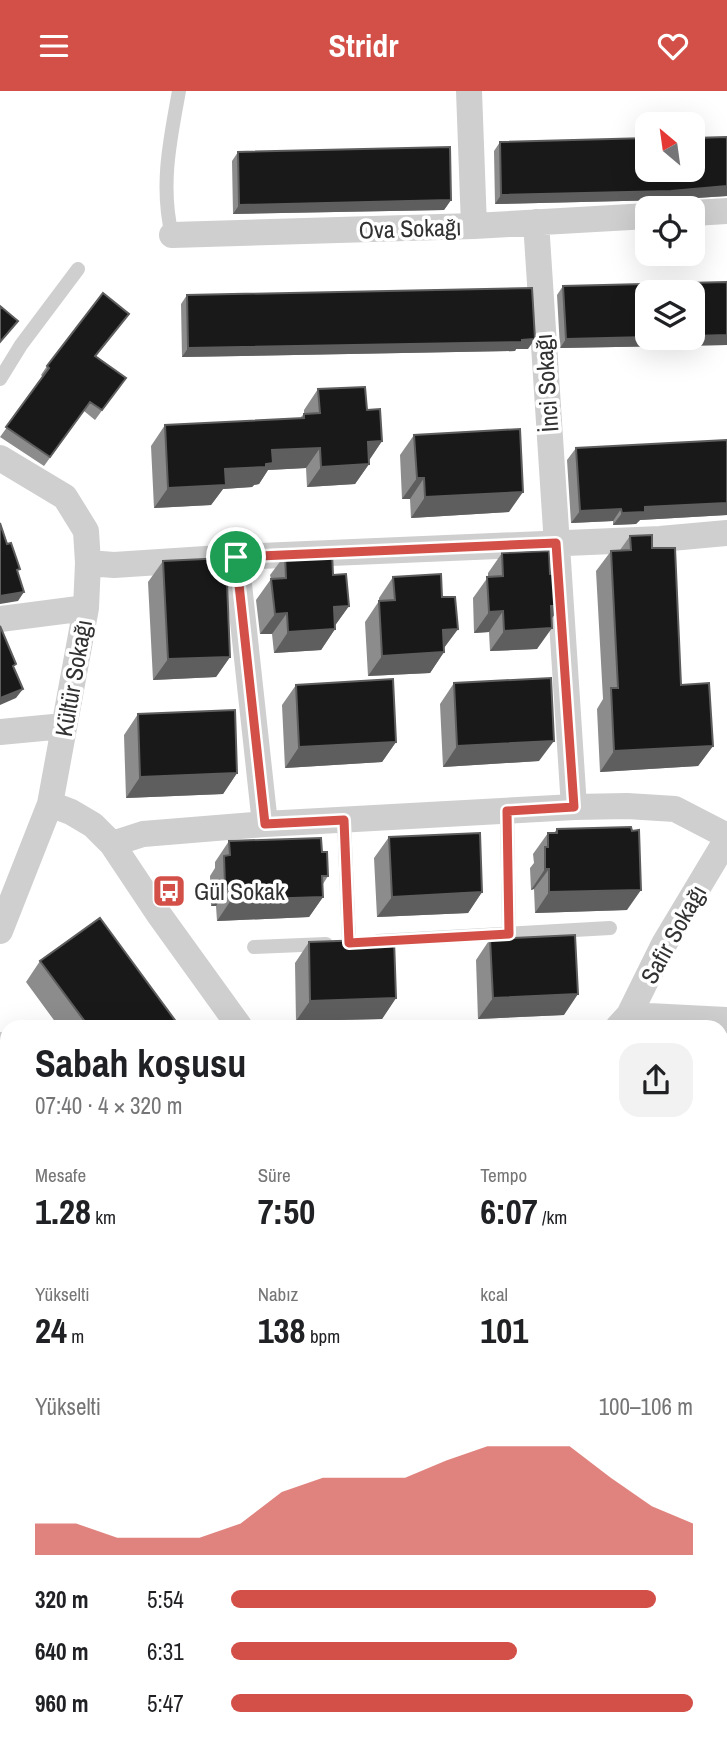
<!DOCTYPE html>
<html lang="tr">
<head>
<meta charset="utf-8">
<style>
  body { margin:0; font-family:"Archivo Narrow",sans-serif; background:#f2f2f2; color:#202124; height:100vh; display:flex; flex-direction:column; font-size:26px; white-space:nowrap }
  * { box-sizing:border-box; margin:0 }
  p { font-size:23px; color:#757577 }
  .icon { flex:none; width:38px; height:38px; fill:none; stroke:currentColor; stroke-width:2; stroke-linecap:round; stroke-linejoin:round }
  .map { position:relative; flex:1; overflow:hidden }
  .details { position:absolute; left:0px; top:929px; width:728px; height:726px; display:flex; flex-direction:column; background:#fff; border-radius:21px 21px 0 0; box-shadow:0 7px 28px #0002 }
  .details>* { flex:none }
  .needle { width:46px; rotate:331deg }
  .tools { position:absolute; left:635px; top:21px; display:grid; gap:14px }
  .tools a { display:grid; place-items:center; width:70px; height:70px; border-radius:14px; background:#fff; box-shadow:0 7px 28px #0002; font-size:35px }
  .pin { position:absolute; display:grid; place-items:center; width:60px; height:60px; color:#fff; margin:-30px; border:4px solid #fff; border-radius:50%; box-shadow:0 2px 7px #0007 }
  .round { display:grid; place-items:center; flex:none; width:74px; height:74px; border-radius:21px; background:#f2f2f2 }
  .overview { display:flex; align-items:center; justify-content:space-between; height:119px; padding:0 35px }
  h1 { font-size:38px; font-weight:800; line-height:52px }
  .figures { display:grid; grid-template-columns:repeat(3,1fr); gap:10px; height:119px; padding:7px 35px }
  .figures div { display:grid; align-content:center }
  .figures b { font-size:35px; font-weight:800 }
  .figures small { font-size:19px; font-weight:400 }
  .figures p { font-size:19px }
  .chart { height:196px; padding:14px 35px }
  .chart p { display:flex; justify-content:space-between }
  .chart svg { width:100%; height:126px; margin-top:7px; fill:#d35049; opacity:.7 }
  ul { padding:0 35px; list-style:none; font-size:23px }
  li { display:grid; grid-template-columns:112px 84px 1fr; align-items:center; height:52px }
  li i { height:18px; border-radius:9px; background:#d35049 }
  header { display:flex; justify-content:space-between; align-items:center; height:91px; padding:0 35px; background:#d35049; color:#fff; font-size:32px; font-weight:800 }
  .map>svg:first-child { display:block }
</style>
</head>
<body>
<header><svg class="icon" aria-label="menu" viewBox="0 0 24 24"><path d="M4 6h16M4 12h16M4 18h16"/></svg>Stridr<svg class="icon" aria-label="heart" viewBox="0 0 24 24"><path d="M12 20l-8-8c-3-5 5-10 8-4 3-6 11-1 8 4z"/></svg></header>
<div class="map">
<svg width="727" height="1654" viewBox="0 0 727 1654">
  <rect width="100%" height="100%" fill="#fff"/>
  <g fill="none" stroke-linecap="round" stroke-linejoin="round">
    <!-- service -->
    <path stroke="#cfcfcf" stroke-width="14" d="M172,144C160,95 170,49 179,0
      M0,288L21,254L78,178
      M507,720L509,843
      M344,729L349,851
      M378,850L610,837
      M254,856L326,853"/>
    <!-- minor -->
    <path stroke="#cfcfcf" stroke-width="26" d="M469,0L474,135
      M693,122L727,120
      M536,131L574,716
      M172,144L474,135L648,125
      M0,367L65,406L86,440L88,472L86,517L50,713L0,840
      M236,466L265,733
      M88,472L114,474L236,466L660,448L727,442
      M0,528L86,517
      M0,641L64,635
      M50,713L71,721L93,734L112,753L160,825L240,936
      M112,753L143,743L265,733L574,716L627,715L675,718L727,745
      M629,924L727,929
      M618,936L629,924L664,853L727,748
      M0,954L7,962
      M0,1259L7,1256
      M721,1357H727
      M0,1410L7,1406
      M0,1520L7,1522
      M721,1548H727
      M411,1648V1654
      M653,1648V1654"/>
  </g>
  <!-- wall -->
  <path fill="#8c8c8c" d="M727,46V105L665,109L495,113L494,60L500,51Z
    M238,61L451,109L444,119L233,123L232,70Z
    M727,191V254L560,257L557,204L563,195Z
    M187,204L528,258H516L515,260L182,266L181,213Z
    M129,223L96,265L126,287L95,329L84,320L44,375L0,346L43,286L41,284L47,275Z
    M318,298L367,319L382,350L369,369V373L355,393L307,396L306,377L268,379L259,393L254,394L252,396L223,398L211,414L154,417L151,355L165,334L300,327L304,323V319Z
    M414,344L509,421L411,427L410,408H402L400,364Z
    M727,349V424L640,429L636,433L613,434V430L571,432L567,369L576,357Z
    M630,445L652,457L681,594L713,655L698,675L600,681L597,618L603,608L596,480L611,460L620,459Z
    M502,462L551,528L537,558L490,560L489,541L474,542L473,507L488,486V482Z
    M285,464L333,484L349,515L335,534V538L321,559L274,562L272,543H260L256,509L271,488L270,484Z
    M163,470L230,566L216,586L153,589L148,491Z
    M393,486L442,506L458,538L444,557V561L430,582L368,585L365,531L379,510V507Z
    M454,592L539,670L443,676L440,613Z
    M296,594L396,651L382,671L285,677L282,614Z
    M138,623L237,682L223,703L126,707L124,644Z
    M557,738L627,819L535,822L534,798L531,799L530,777L534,772L533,763L548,742H554Z
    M389,746L482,801L468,822L377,826L374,767Z
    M229,750L322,761L328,785L323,793V806L309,826L217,830L216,815H211L210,785L215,777V771Z
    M490,848L564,924L478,928L476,869Z
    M309,851L396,907L382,928L296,930L295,872Z
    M40,870L180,936H59L26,891Z
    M7,987V1144L0,1135V992Z"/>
  <!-- shaded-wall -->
  <path fill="#5e5e5e" d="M727,95V105L665,109L495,113L501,104Z
    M451,109L444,119L233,123L239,114Z
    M727,244V254L560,257L566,248L648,246L693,247V245Z
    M535,248L528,258H516L515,260L182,266L188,257Z
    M382,350L368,371V351Z
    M320,357L306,377L268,379L259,393L254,394L252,396L223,398L211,414L154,417L168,397L225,378L272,359Z
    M369,373L355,393L307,396L321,376Z
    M417,387H424L410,408H402Z
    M523,401L509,421L411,427L425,406Z
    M727,412V424L640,429L636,433L613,434L622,422L645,416Z
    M621,418L613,430L571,432L580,420Z
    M24,501L18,510L0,513V505Z
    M349,515L334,536V516Z
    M551,515H561L546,535Z
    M503,520L489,541L474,542L489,521Z
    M287,522L272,543H260L275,523Z
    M552,537L537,558L490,560L504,540Z
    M335,538L321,559L274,562L288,541Z
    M458,538L443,558V539Z
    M444,561L430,582L368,585L382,565Z
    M230,566L216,586L153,589L168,568Z
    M23,598L16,607L0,614V607Z
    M554,650L539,670L443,676L457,655Z
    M396,651L382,671L285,677L299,656Z
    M713,655L698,675L600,681L614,660Z
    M237,682L223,703L126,707L140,686Z
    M545,778H549L534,798L531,799Z
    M231,794L216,815H211L225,795Z
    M641,799L627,819L535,822L549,801Z
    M482,801L468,822L377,826L392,806Z
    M323,806L309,826L217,830L231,809Z
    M578,903L564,924L478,928L493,907Z
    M396,907L382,928L296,930L310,910Z
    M721,1285H727V1294H721Z
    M727,1416V1431H721V1417Z
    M727,1518V1534L721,1532V1522Z
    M97,1648H234L267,1654H130Z"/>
  <!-- building -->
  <path fill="#191919" stroke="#5e5e5e" stroke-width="2" d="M727,46V95L671,100L501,104L500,51L648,47V79H693V47Z
    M450,56L451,109L239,114L238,61Z
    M727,191V244L693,245V201H648V246L566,248L563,195Z
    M532,197L535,248L522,249V251L188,257L187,204Z
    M103,202L129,223L95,265L126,287L102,319L90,311L50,366L6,336L49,277L47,275Z
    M0,215L18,230L0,251Z
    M365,296L367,319L380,318L382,350L368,351L369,373L321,376L320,357L272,359L273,372L266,373V376L225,378L226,394L168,397L165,334L304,327V323L320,322L318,298Z
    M520,338L523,401L425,406L424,387H417L414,344Z
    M727,349V412L645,416V421L622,422L621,418L580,420L576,357Z
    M0,432L7,453L11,452L20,478L17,479L24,501L0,505Z
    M652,444V457H675L681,594L709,592L713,655L614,660L611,597H618L611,460L631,459L630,445Z
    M549,460L550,483L559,482L561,515H551L552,537L504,540L503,520L489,521L487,486L503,485L502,462Z
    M332,461L333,484L346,483L349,515L334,516L335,538L288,541L287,522L275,523L271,488L286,487L285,464Z
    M226,467L230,566L168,568L163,470Z
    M441,483L442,506H455L458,538L443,539L444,561L382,565L379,510L395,509L393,486Z
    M0,535L16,573L13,575L23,598L0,607Z
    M551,587L554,650L457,655L454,592Z
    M393,588L396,651L299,656L296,594Z
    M235,619L237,682L140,686L138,623Z
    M631,736L632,740L639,739L641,799L549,801V778H545V756H548V742H557V738Z
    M480,742L482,801L392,806L389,746Z
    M321,747L322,761H327L328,785H322L323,806L231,809V794L225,795L224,765L230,764L229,750Z
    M100,827L180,936H89L40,870Z
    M575,844L578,903L493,907L490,848Z
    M394,848L396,907L310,910L309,851Z
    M7,987V1104L0,1094V992Z
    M727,1230V1285H721V1231Z
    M727,1364V1416L721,1417V1365Z
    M727,1471V1518L721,1522V1472Z
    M234,1648H370L369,1654H267Z"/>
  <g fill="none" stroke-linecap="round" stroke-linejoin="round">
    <defs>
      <path id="route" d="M556,452L574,716L507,720L509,843L349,852L344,729L265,733L236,466Z"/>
    </defs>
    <!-- route casing -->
    <use href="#route" stroke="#fff" stroke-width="14"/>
    <!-- route -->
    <use href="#route" stroke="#d35049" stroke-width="9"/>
  </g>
  <!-- icons -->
  <defs>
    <symbol id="bus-square" viewBox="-11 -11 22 22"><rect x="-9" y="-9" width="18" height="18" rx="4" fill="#d35049" stroke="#fff"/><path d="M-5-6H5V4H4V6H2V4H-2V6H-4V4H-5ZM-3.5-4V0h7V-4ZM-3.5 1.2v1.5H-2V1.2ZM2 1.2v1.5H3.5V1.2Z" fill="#fff"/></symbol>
  </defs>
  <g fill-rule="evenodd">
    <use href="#bus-square" x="150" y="781" width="38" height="38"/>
  </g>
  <g text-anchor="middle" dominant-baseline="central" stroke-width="7" stroke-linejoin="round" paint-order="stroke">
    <!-- street labels -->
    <g font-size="24" fill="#323232" stroke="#fff">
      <text transform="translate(410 137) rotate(-2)">Ova Sokağı</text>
      <text transform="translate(546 292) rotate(-94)">İnci Sokağı</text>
      <text transform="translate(73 587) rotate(-80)">Kültür Sokağı</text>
      <text transform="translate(673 843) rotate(-61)">Safir Sokağı</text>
    </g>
    <!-- poi labels -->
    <g font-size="24" fill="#323232" stroke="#fff" text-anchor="start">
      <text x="194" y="800">Gül Sokak</text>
    </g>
  </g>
</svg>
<div class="tools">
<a><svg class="needle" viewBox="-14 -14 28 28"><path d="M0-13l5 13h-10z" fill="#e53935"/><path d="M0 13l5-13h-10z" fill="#757577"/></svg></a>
<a><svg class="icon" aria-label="locate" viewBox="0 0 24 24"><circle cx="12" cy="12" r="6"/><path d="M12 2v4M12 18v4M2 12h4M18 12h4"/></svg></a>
<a><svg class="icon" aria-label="layers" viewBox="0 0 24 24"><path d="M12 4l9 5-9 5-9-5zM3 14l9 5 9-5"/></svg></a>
</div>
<div class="pin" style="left:236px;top:466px;background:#1e9e55"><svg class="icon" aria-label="arrive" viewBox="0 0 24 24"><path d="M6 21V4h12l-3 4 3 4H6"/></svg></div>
<section class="details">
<div class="overview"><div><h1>Sabah koşusu</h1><p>07:40 · 4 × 320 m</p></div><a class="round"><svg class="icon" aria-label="share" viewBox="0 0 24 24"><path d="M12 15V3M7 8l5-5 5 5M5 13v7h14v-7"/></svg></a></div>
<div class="figures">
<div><p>Mesafe</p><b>1.28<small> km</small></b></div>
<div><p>Süre</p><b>7:50</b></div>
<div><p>Tempo</p><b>6:07<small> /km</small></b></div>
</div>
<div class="figures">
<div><p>Yükselti</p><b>24<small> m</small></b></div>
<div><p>Nabız</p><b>138<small> bpm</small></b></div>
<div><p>kcal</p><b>101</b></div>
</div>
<div class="chart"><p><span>Yükselti</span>100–106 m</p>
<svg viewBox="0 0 160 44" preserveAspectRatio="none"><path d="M0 44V33L10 33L20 38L30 38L40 38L50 33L60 22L70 17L80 17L90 17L100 11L110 6L120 6L130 6L140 17L150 27L160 33V44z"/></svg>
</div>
<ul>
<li><b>320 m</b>5:54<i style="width:92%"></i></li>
<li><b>640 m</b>6:31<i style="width:62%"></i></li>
<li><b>960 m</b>5:47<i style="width:100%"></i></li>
</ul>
</section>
</div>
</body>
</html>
